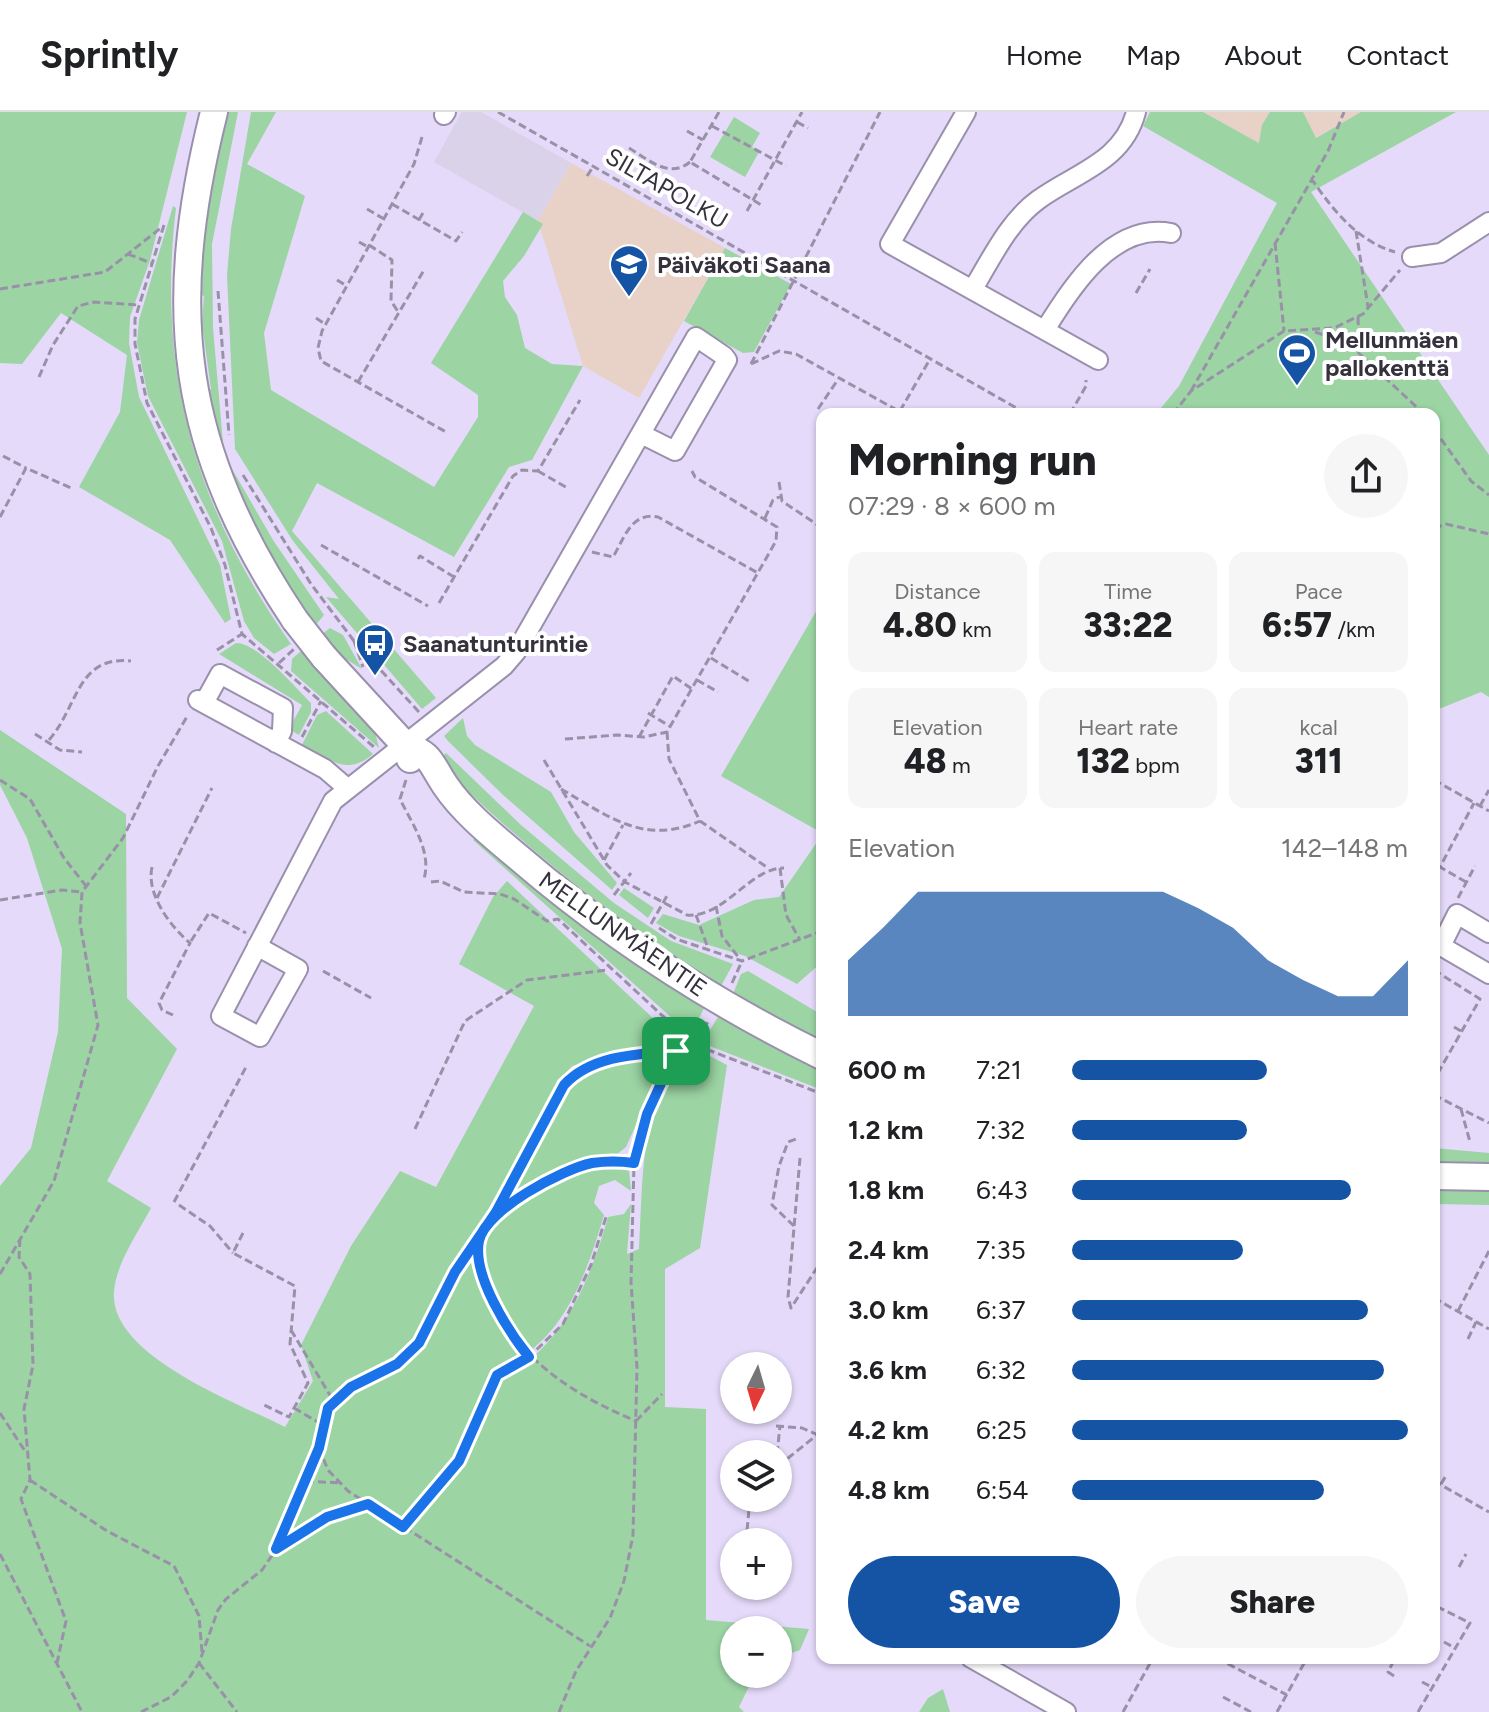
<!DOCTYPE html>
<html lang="en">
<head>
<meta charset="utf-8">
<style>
  body { margin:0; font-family:Figtree,sans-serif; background:#f6f6f6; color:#202124; height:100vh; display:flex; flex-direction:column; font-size:30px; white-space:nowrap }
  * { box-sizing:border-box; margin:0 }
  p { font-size:26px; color:#757577 }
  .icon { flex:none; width:44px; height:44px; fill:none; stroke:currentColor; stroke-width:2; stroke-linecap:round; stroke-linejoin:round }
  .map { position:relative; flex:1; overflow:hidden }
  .panel { position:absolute; left:816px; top:296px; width:624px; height:1256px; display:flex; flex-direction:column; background:#fff; border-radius:16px; box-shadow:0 2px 6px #0004 }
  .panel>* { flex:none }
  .needle { width:52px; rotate:185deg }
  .fabs { position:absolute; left:720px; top:1240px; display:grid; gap:16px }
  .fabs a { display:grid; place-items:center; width:72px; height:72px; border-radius:50%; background:#fff; box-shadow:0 2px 6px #0004; font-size:40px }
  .pin { position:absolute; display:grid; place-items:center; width:68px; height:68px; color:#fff; margin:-34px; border-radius:16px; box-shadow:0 4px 12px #0006 }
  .round { display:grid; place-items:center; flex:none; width:84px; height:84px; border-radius:42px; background:#f6f6f6 }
  .head { display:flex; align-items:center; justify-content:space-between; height:136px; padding:0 32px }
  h1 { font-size:44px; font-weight:800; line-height:60px }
  .figures { display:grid; grid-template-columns:repeat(3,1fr); gap:12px; height:136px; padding:8px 32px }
  .figures div { display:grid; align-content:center; border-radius:16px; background:#f6f6f6; text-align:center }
  .figures b { font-size:34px; font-weight:800 }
  .figures small { font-size:22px; font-weight:400 }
  .figures p { font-size:22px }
  .chart { height:224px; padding:16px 32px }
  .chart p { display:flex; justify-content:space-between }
  .chart svg { width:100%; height:144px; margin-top:8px; fill:#1553a4; opacity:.7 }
  .action { display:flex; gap:16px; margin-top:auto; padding:16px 32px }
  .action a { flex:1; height:92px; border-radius:48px; background:#1553a4; color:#fff; font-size:32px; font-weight:800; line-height:92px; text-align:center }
  .action a+a { background:#f6f6f6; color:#202124 }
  ul { padding:0 32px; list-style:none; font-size:26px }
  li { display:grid; grid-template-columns:128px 96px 1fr; align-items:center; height:60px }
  li i { height:20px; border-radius:10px; background:#1553a4 }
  header { display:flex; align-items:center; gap:48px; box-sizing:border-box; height:112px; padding:0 40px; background:#fff; border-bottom:2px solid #e0e0e0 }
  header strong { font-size:38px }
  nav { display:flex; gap:44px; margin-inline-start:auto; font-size:28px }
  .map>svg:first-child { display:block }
</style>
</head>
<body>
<header>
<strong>Sprintly</strong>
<nav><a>Home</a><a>Map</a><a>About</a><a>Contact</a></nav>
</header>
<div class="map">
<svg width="1489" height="1600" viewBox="0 0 1489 1600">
  <rect width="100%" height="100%" fill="#e5daf9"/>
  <!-- commercial -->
  <path fill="#d9d2e8" d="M462,0H481L571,51L538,109L434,50Z"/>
  <!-- education -->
  <path fill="#e8d1c6" d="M1203,0H1361L1283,44Z
    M571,51L725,136L639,286L583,254L538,109Z"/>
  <!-- green -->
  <path fill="#9cd4a4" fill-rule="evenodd" d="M0,0H187L150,148L130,205L129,231L139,285L220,453L231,507L225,511L170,428L79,375L120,300L127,243L61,201L22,252L0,251Z
    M225,0H238L212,132L213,216L224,343L273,428L324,503L315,514C254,452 226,362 206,279L211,277L202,211L204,184L197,181C193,120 210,58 225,0Z
    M251,0H276L247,52L305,84L264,221L271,278L434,375L478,305V283L431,251L523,100L543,112L524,144L503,169L505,185L517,203L525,236L552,252L583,254L532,348L509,355L454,445L317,371L292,419L436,586L422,597L326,485L339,487L293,429L235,337L227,163L231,117Z
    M1150,0H1203L1259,31L1262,13L1270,0H1303L1316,26L1361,0H1456L1311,80L1489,343V585L1481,580L1434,599V302H1156L1179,274L1277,91L1143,14Z
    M734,5L760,21L752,35L759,40L745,65L710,45Z
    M173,94L176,96C156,259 196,398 291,532L274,542L254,526L244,509L222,429L148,284L137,231L139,208Z
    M725,136L791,172L754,240L743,241L684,209Z
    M822,489V721L721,664Z
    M330,516L343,523L362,557L336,541L321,523Z
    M236,531C258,531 295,575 311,591V600L299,623L289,617L302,593L219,542Z
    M301,539L374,616L379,636L291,559L292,547Z
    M326,599L373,642C346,665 330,647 302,633L317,603Z
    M463,606L467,624L475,633L551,680L574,720L617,771L612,778L503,683L448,629L444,624Z
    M0,618L126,702L127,886L177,937L107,1069L151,1096C138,1121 116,1151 114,1180C109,1244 238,1291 285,1315L313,1269L301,1233L351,1134L400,1059L436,1075L534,894L459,852L493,785L507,769L672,924L727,953L700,1136L665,1157V1295L706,1297V1508L809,1517L800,1538L778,1546V1518H734V1562H755L739,1595L744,1600H0V1074L31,1036L58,920L62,837L27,726L0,673ZM672,934L681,944C639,999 643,1071 639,1137L627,1142L631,1092L624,1102L608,1105C592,1161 571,1217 523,1253L482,1179L472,1125L533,1021L557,972L572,954L632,936Z
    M446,641L521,713L614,791L671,829L733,852L721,874C612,807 528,738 437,650Z
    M822,723V850L797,872L745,844L679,824L656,811L663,802L699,813L754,788L779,785Z
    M475,726L575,808L704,896L691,923L473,728Z
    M624,776L654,796L648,806L619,783Z
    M748,859L822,903V929L733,882L741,862Z
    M718,905L822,958V978L702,931Z
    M667,944L626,1035L616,1043L571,1051L502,1092C519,1066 561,971 582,960C607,946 640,947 667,944Z
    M1434,1036L1489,1041V1052L1434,1051Z
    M610,1053L629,1058L631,1079L615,1068L599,1074L594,1091L604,1103C589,1153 572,1206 530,1239L504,1200L485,1152L483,1127L497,1103L567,1063Z
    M1455,1077L1489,1078V1093L1434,1092V1080Z
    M943,1577L950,1600H919L928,1586Z"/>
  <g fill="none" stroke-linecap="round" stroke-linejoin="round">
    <defs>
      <path id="street" d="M966,0L890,132L1098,248
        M444,3L446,0
        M1412,145L1441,141L1489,110
        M973,177C991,147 1009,109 1038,88C1075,61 1123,50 1136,0
        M1045,218C1071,175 1113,110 1171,121
        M198,588L325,657L347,676
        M204,591L220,562L283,596L282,619L276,631
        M1489,821L1457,802L1441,834L1489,862
        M257,834L298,857L260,925L221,904L333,689L504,554L516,540L696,225L724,244L727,248L675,339L641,322
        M971,1546L1066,1600"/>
      <path id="secondary" d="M214,0C164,199 180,336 295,508
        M324,545L404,632L410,647
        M404,632C433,644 429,649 445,673C463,700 493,724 518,745C611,825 712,890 822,944
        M1434,1064L1489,1065"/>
    </defs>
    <!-- street casing -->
    <use href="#street" stroke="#9a8fac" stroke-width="22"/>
    <!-- secondary casing -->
    <use href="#secondary" stroke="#9a8fac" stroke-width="30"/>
    <!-- path -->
    <path stroke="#9991a8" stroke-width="3" stroke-dasharray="8 4" stroke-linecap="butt" d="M498,0L1027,302
      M719,0L690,50L763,94
      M797,10L808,16
      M712,14L786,54
      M687,19L703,28
      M422,25L414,52L322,219L318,236L321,249L446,320
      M629,36C649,48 669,67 690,50
      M587,64L593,55
      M1311,66C1332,97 1357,129 1395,140
      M392,92L456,129L462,120
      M367,97L384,107
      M747,99L802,0
      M419,108L424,99
      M164,113L135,207V232L147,291L211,416L225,453L242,522L374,635
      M1356,119L1368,195
      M359,130L368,135
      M1275,131L1284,219
      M369,133L392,148L391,189L399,201
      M128,142L151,151
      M337,168L347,174
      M0,177L105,160L162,115
      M218,179L229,323
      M1136,181L1150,157
      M1358,205L1359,240
      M316,206L325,212
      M1315,220L1348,231L1424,302
      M751,252L880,0
      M751,252L779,239L796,242L904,302
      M39,265L53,233L78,194L94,190L138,193
      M358,270L424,158
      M1191,279L1328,39L1344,0
      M818,297L839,266
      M900,299L930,247
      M1070,302L1086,274V268
      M1173,302L1191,279L1284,219L1334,216L1363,202L1400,158
      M1434,317L1471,369L1489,383
      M3,344L26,356
      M538,359L569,377
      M243,363L311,472L354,529L419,600
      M779,370L782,389L822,416
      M0,405L26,356L71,376
      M765,406L773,388L781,384
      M1434,416L1446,412L1489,422
      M321,433L428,494
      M592,440L613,445C625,425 631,400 658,405L758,461
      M418,447L420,444L454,465
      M439,491L513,364L522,358L538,359L580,288
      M354,529L363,555
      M217,538L242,522
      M711,546L752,571
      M279,551L294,537
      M697,568L718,580
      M648,601L671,615
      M667,620L669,647L700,709L768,756
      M35,622L60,638L82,640
      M302,625L321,589
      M639,625L673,564L692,577
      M565,627L617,623L644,625L667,620L776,429L777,415L695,365L692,359
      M49,628C78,595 77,543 131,549
      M544,648L607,753L625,770L687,803C725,806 749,756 784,756
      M0,668L30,687L64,746L86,774
      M406,668L400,687C412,712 432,739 424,767
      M1434,668L1489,699
      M561,677C608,704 644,734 700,709
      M1480,694L1489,678
      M604,748L623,713
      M152,755C146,782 170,814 190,831L159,891L162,898L173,903
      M780,756L786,803L800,828
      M431,770L440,769L464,780L500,782L514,787L547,809L558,807L693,932L822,982
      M1466,770L1440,755L1474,691
      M614,783L631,761
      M157,786L212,676
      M1458,786L1475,754
      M0,788L62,778L82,780
      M716,794L722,824L739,846
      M696,803L709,839
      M651,812L668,782
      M659,816L676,827L742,849L822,819
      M191,829L209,801L246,821
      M1434,858L1480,887L1434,968
      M323,859L371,886
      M732,871L742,849
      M1454,915L1461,919
      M1434,983L1489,1011
      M1461,997L1470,1030
      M415,1017L465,909L527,868L608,858
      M800,1046L788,1185L791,1196L822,1148
      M174,1090L246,955
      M179,1093L210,1114L233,1141
      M498,1099C540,1074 583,1042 634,1051
      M794,1114L772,1093L779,1054L788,1030L796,1027
      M243,1121L233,1141L295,1174L290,1232L308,1271L289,1305L262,1292
      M20,1127L19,1145L30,1162L33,1253L24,1297L30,1368L21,1387L66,1509L57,1551
      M479,1128C486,1224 552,1274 636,1309
      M0,1162L54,1069L98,913L80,811L82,780L123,726L158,654L188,603
      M1434,1186L1489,1217
      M1458,1199L1489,1139
      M291,1218L334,1290
      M1468,1227L1476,1210
      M294,1296L321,1312
      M0,1301L25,1339
      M636,1309L662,1282
      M776,1314L802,1316L818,1323
      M319,1336L328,1358L348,1379L590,1534
      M777,1342L780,1314
      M778,1354L822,1319
      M30,1368L107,1419L174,1454L199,1504L202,1540
      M306,1369L341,1371
      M1434,1369L1489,1400
      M1441,1372L1447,1362
      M403,1415L459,1349L497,1263L529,1245L563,1212L591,1153L606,1105
      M747,1421L767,1423
      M746,1430L750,1386
      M276,1437L327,1405L368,1392
      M0,1442L82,1600
      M1459,1455L1466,1442
      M1444,1530L1455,1536
      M1217,1546L1287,1583
      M199,1551L237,1600
      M1394,1564L1388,1560L1395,1546
      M1422,1570L1432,1575
      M1223,1585L1251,1600
      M141,1600L171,1585L187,1569L199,1551L218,1498L226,1487L262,1458L282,1429L319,1336L328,1296L351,1275L397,1252L419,1231L455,1160L496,1100L564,973C603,930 652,955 690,933C698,928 704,916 709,908
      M559,1600L576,1559L610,1506L624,1469L633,1423L637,1256L631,1170L634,1051L647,1002L676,939
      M1123,1600L1153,1546
      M1277,1600L1307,1546
      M1418,1600L1470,1511L1434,1493"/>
    <!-- street -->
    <use href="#street" stroke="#fff" stroke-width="18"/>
    <!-- secondary -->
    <use href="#secondary" stroke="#fff" stroke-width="26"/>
    <defs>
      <path id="secondary-bridge" d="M295,508L324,545"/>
    </defs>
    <!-- secondary-bridge casing -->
    <use href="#secondary-bridge" stroke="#9a8fac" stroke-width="30" stroke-linecap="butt"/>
    <!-- secondary-bridge -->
    <use href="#secondary-bridge" stroke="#fff" stroke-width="26"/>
  </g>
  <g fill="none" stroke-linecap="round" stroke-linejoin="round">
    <defs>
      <path id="route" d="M676,939C638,942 592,943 564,973L496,1100L455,1160L419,1231L397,1252L351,1275L328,1296L319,1336L276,1437L327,1405L368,1392L403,1415L459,1349L497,1263L529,1245C508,1219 472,1163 479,1129C485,1098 563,1057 592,1051C606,1049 620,1049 634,1051L647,1002L676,939"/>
    </defs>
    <!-- route casing -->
    <use href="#route" stroke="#fff" stroke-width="16"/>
    <!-- route -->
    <use href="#route" stroke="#1a73e8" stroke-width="10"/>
  </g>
  <!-- icons -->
  <defs>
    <symbol id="school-pin" viewBox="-11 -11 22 30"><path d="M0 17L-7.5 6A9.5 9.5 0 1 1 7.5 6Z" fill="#1553a4" stroke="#fff"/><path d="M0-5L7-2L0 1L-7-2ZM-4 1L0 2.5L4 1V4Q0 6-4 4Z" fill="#fff"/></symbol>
    <symbol id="stadium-pin" viewBox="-11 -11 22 30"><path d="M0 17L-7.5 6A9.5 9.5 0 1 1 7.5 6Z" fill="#1553a4" stroke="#fff"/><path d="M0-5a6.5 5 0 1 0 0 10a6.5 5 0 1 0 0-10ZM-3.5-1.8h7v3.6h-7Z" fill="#fff"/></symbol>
    <symbol id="bus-pin" viewBox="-11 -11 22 30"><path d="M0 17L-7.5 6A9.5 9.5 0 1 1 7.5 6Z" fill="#1553a4" stroke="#fff"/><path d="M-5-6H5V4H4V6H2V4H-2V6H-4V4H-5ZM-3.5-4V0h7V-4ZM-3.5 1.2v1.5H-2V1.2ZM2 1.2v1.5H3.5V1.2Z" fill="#fff"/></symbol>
  </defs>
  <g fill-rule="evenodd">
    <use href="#school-pin" x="607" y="130" width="44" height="60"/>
    <use href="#stadium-pin" x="1275" y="219" width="44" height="60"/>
    <use href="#bus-pin" x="353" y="509" width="44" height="60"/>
  </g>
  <g text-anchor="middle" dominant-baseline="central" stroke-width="8" stroke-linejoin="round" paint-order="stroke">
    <!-- street labels -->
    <g font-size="24" fill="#35313d" stroke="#fff">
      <text transform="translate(667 76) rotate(30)">SILTAPOLKU</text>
      <text transform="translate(623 822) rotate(35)">MELLUNMÄENTIE</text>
    </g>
    <!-- poi labels -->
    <g font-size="24" font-weight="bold" fill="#35313d" stroke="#fff" text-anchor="start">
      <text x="657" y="152">Päiväkoti Saana</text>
      <text x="1325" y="227">Mellunmäen<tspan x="1325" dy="28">pallokenttä</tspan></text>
      <text x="403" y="531">Saanatunturintie</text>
    </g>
  </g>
</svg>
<div class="fabs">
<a><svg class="needle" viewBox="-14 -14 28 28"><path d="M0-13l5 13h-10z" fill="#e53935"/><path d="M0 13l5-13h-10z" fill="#757577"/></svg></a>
<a><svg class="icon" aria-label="layers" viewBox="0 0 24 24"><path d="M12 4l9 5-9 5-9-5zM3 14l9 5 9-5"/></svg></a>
<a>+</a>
<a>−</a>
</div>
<div class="pin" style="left:676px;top:939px;background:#1e9e55"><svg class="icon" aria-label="arrive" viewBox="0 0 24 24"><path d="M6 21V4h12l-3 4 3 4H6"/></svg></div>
<section class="panel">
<div class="head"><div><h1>Morning run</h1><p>07:29 · 8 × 600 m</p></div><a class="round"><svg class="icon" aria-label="share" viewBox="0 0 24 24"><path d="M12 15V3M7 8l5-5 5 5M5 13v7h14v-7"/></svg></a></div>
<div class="figures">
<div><p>Distance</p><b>4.80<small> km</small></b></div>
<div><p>Time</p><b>33:22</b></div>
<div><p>Pace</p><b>6:57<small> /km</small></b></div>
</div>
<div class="figures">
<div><p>Elevation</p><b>48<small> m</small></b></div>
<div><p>Heart rate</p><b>132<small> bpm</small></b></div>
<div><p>kcal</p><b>311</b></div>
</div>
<div class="chart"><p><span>Elevation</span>142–148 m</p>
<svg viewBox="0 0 160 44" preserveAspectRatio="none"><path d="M0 44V27L10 17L20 6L30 6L40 6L50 6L60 6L70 6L80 6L90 6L100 11L110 17L120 27L130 33L140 38L150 38L160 27V44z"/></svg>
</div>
<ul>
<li><b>600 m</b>7:21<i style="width:58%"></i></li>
<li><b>1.2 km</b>7:32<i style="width:52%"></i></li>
<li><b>1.8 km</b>6:43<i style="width:83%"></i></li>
<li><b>2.4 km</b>7:35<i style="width:51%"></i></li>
<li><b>3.0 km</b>6:37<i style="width:88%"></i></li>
<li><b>3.6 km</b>6:32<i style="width:93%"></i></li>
<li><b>4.2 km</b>6:25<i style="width:100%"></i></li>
<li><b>4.8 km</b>6:54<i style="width:75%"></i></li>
</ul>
<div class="action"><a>Save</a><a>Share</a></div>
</section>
</div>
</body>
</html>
